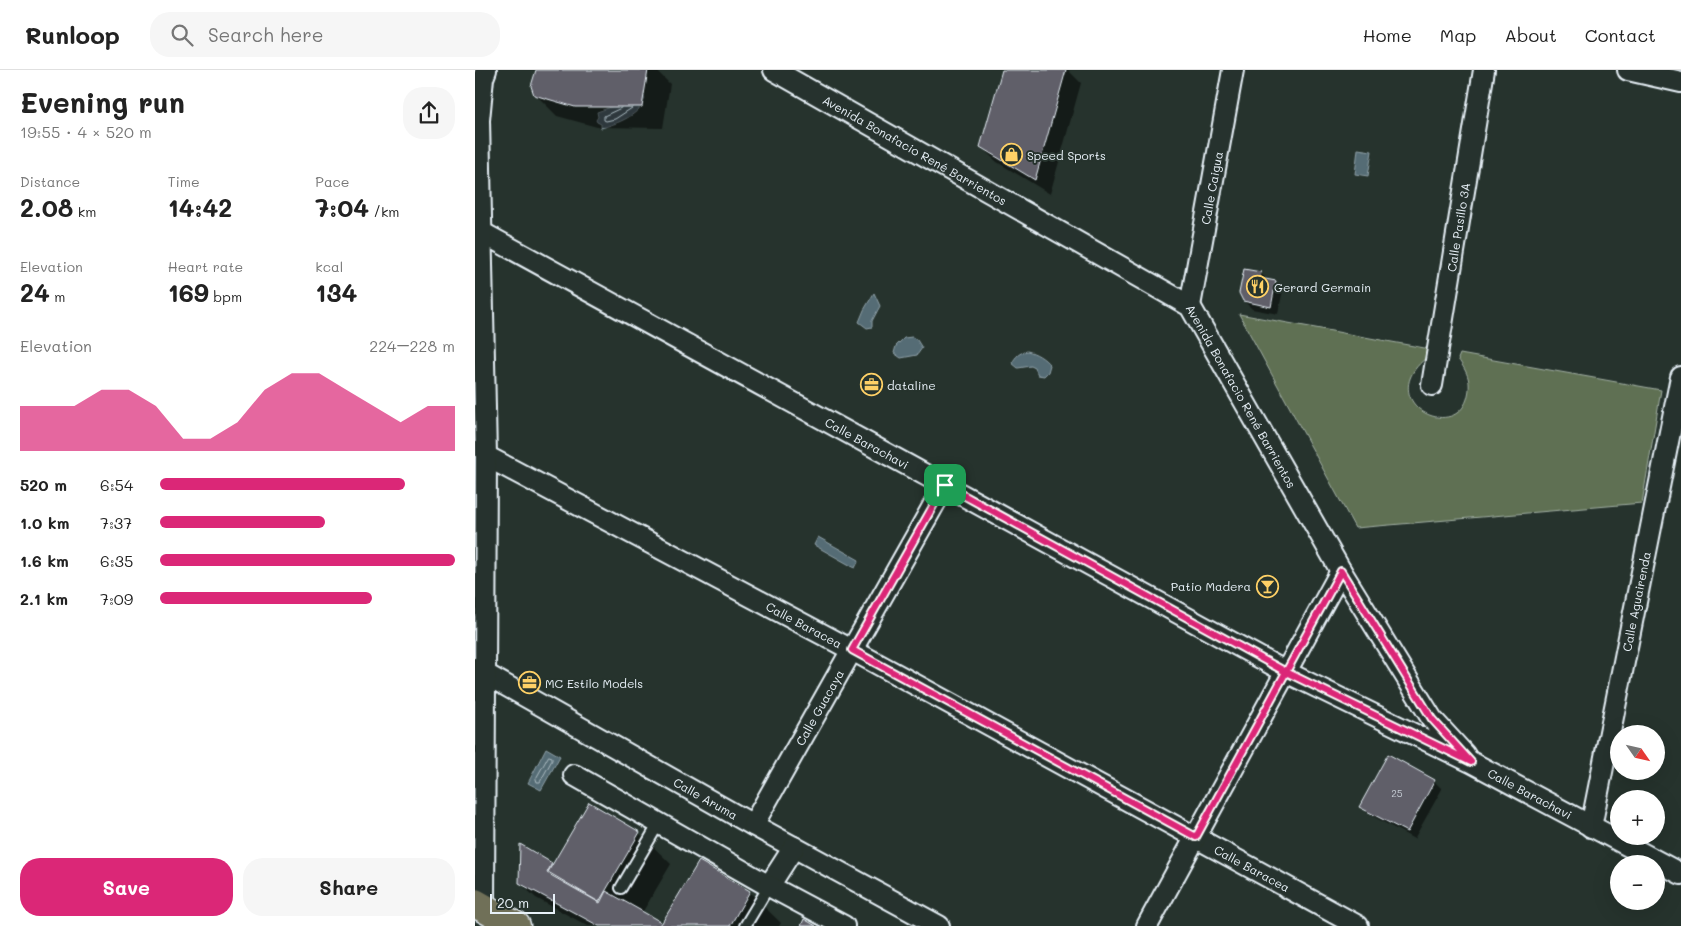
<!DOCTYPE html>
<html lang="en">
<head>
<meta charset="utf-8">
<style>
  body { margin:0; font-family:Mali,sans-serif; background:#f6f6f6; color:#222; height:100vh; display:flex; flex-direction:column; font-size:19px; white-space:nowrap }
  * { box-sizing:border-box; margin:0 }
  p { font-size:16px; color:#767676 }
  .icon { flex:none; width:28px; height:28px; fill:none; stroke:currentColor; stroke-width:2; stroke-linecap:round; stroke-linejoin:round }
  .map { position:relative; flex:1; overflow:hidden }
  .sheet { display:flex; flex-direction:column; background:#fff; width:475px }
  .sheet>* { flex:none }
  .needle { width:32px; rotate:124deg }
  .buttons { position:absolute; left:1135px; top:655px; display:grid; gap:10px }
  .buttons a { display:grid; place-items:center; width:55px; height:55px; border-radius:50%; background:#fff; box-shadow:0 5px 20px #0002; font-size:25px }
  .scale { position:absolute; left:15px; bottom:12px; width:65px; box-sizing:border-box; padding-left:5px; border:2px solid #e8f1f8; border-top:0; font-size:14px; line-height:18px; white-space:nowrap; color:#e8f1f8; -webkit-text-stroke:4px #26332d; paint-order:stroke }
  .pin { position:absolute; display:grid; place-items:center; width:42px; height:42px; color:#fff; margin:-21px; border-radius:10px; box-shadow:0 2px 8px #0006 }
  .round { display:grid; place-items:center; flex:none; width:52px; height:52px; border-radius:20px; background:#f6f6f6 }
  .headline { display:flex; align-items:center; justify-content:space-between; height:85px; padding:0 20px }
  h1 { font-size:28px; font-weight:800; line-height:38px }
  .stats { display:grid; grid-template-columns:repeat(3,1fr); gap:8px; height:85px; padding:5px 20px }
  .stats div { display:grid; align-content:center }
  .stats b { font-size:25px; font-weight:800 }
  .stats small { font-size:14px; font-weight:400 }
  .stats p { font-size:14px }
  .chart { height:140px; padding:10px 20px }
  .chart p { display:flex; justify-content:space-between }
  .chart svg { width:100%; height:90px; margin-top:5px; fill:#db2777; opacity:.7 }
  .button { display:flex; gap:10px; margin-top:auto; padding:10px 20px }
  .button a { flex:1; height:58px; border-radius:20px; background:#db2777; color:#fff; font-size:20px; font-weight:800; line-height:58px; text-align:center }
  .button a+a { background:#f6f6f6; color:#222 }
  ul { padding:0 20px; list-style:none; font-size:16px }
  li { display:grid; grid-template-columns:80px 60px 1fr; align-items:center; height:38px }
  li i { height:12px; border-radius:6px; background:#db2777 }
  header { display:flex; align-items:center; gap:30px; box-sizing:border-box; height:70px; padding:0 25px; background:#fff; border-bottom:1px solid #e0e0e0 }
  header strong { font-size:24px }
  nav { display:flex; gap:28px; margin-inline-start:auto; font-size:18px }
  .search { width:350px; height:45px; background:#f6f6f6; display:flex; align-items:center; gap:12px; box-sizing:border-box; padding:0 18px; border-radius:20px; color:#767676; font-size:19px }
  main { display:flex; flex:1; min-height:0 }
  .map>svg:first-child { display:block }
</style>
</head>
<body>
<header>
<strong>Runloop</strong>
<div class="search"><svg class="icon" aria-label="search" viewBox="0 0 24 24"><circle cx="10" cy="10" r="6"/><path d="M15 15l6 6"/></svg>Search here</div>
<nav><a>Home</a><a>Map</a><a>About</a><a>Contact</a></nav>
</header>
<main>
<section class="sheet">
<div class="headline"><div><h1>Evening run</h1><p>19:55 · 4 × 520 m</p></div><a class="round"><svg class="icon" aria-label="share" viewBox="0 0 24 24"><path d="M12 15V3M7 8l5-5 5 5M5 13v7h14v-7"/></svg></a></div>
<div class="stats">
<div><p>Distance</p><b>2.08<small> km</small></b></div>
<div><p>Time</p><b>14:42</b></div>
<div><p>Pace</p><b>7:04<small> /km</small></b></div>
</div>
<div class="stats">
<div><p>Elevation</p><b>24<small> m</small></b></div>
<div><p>Heart rate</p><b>169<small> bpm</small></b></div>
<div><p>kcal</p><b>134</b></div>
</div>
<div class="chart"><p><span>Elevation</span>224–228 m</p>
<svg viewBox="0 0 160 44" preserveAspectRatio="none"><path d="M0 44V22L10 22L20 22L30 14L40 14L50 22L60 38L70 38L80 30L90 14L100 6L110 6L120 14L130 22L140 30L150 22L160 22V44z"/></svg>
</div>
<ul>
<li><b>520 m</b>6:54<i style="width:83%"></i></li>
<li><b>1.0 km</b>7:37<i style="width:56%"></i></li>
<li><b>1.6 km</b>6:35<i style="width:100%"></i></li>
<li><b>2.1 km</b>7:09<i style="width:72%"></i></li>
</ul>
<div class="button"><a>Save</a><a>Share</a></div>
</section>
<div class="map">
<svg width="1206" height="856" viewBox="0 0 1206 856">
  <rect width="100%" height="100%" fill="#26332d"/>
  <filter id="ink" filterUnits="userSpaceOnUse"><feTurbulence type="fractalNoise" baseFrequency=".02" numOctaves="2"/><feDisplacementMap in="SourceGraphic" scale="10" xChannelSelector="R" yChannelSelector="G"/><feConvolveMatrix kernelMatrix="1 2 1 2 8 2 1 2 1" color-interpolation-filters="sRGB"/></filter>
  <g filter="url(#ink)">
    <!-- green -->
    <path fill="#5e7052" stroke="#a3b0a5" d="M764,244L955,279V285C895,328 977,374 992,329C997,312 993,303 983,289L985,284L1186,320L1167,433L880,458Z"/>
    <!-- water -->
    <path fill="#556c74" stroke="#90a1a9" d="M158,19L170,27C167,45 141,54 126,58V54L122,52L121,50L123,47L122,42L142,35Z
      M883,79L897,81L893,106L880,104Z
      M399,223L405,236L397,251V257L392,258L384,252L389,240Z
      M437,267L442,270L447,278L442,285L426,288L419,283L421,276L429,268Z
      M552,281C561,283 569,288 575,295L573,302L569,306L563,305L560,298L556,296L543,298L537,293C541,286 544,283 552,281Z
      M343,467L384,490L380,498L339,475Z
      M71,678L85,686L66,720L53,713Z"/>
    <!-- shadow -->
    <path fill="#0007" d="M62,0H181L195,14L188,58L122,57L82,46L60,24Z
      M528,0H593L606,13L575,124L522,92L506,77Z
      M785,203L794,211L800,213L808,220L803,244L777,239L769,231Z
      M959,711L967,719L939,769L894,744L886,736Z
      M164,763L196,794L167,843L187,855L274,822L306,853L304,856H113L61,828L45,813L46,776L78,796Z"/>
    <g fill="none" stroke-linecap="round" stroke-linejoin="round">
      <!-- shore -->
      <path stroke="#adbcc3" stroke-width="1" d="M146,38L129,46V50L131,51L140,49L157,38
        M74,686L77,687V690L65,712H62L61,709Z"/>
    </g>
    <!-- building -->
    <path fill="#615e69" stroke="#e8f1f8" d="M61,0H173L167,37H100L59,25L56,16Z
      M527,0H591L560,110L505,77Z
      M769,199L786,202L785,208L801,211L796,237L768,231L764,223Z
      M913,684L960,710L932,762L884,737Z
      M114,732L165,762L124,832L73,802Z
      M45,774L77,793L72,803L125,833L131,821L186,852L184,856H124L44,813Z
      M224,791L275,821L255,856H185Z
      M329,849L341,856H326Z"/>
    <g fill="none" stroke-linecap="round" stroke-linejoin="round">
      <defs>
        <path id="lane" d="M146,818L184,753
          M270,856L294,816"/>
        <g id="street">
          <path id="s1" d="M299,0L715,236L866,501L957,649L990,685"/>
          <path d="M1153,0L1206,12"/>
          <path id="s2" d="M6,162L811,602L996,692L1206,804"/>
          <path id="s3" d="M715,236L758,0"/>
          <path id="s4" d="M957,315L1009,0"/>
          <path id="s5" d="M11,386L377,580L883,856"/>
          <path id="s6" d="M0,598L278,755L464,856"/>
          <path d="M99,705L294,816L319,777"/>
          <path id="s7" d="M278,755L470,415"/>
          <path id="s8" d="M1116,757L1206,307"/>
          <path d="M294,816L369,856"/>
          <path d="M9,838L11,386L4,50L8,8L11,0"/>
          <path d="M672,856L866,501"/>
        </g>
        <path id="primary" d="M0,833L41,856"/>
      </defs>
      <!-- lane casing -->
      <use href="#lane" stroke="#e8f1f8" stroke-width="14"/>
      <!-- street casing -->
      <use href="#street" stroke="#e8f1f8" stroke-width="24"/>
      <!-- primary casing -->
      <use href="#primary" stroke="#e8f1f8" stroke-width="31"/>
      <!-- lane -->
      <use href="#lane" stroke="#26332d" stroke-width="10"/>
      <!-- street -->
      <use href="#street" stroke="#26332d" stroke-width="20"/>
      <!-- primary -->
      <use href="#primary" stroke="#706f59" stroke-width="28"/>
    </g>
  </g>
  <g fill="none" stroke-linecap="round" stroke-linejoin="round" filter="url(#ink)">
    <defs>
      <path id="route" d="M470,415L377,580L721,767L811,602L996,692L957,649L866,501L811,602L470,415"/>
    </defs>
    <!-- route casing -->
    <use href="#route" stroke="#fff" stroke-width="10"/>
    <!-- route -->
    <use href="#route" stroke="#db2777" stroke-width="6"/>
  </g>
  <!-- icons -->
  <defs>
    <symbol id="shop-ring" viewBox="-11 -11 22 22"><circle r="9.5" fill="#26332d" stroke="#ffd166" stroke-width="1.5"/><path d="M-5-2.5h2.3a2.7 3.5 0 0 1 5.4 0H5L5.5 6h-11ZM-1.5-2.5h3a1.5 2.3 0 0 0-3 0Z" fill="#ffd166"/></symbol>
    <symbol id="restaurant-ring" viewBox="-11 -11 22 22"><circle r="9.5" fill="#26332d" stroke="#ffd166" stroke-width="1.5"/><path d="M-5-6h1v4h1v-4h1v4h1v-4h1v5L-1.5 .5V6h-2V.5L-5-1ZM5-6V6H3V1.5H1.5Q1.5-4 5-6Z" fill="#ffd166"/></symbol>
    <symbol id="office-ring" viewBox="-11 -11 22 22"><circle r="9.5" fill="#26332d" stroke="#ffd166" stroke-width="1.5"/><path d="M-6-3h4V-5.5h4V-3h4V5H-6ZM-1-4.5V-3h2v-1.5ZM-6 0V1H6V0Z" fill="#ffd166"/></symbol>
    <symbol id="bar-ring" viewBox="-11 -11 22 22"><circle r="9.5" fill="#26332d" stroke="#ffd166" stroke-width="1.5"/><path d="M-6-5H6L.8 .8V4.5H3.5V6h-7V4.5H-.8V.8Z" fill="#ffd166"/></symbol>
  </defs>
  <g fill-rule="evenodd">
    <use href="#shop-ring" x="524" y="72" width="25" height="25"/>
    <use href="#restaurant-ring" x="770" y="204" width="25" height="25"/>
    <use href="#office-ring" x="384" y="302" width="25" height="25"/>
    <use href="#bar-ring" x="780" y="504" width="25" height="25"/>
    <use href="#office-ring" x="42" y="600" width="25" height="25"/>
  </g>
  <g text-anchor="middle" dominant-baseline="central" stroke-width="4" stroke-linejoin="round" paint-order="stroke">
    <!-- number labels -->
    <g font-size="10" fill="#c6ccd4">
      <text x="922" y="723">25</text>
    </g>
    <!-- street labels -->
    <g font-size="12" fill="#e8f1f8" stroke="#26332d">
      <text stroke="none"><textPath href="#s1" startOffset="162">Avenida Bonafacio René Barrientos</textPath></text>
      <text stroke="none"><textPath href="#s3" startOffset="120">Calle Caigua</textPath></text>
      <text stroke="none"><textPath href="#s4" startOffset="160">Calle Pasillo 3A</textPath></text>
      <text stroke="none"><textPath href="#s1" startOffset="582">Avenida Bonafacio René Barrientos</textPath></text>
      <text stroke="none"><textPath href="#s2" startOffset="440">Calle Barachavi</textPath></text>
      <text stroke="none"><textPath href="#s8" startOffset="230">Calle Aguairenda</textPath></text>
      <text stroke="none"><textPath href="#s5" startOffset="360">Calle Baracea</textPath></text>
      <text stroke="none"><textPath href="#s7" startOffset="135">Calle Guacaya</textPath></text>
      <text stroke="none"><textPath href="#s2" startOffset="1190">Calle Barachavi</textPath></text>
      <text stroke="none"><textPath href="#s6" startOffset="265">Calle Aruma</textPath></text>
      <text stroke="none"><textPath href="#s5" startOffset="870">Calle Baracea</textPath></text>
    </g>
    <!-- poi labels -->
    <g font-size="12" fill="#e8f1f8" stroke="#26332d" text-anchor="start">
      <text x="552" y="85">Speed Sports</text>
      <text x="799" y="217">Gerard Germain</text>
      <text x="412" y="315">dataline</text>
      <text x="776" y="516" text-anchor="end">Patio Madera</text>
      <text x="70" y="613">MC Estilo Models</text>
    </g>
  </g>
</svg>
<div class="buttons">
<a><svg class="needle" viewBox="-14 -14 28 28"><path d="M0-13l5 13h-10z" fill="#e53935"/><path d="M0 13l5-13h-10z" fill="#767676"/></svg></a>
<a>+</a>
<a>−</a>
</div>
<div class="scale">20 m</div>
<div class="pin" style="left:470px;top:415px;background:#1e9e55"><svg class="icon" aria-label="arrive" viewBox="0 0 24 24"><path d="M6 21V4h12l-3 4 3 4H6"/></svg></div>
</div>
</main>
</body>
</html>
